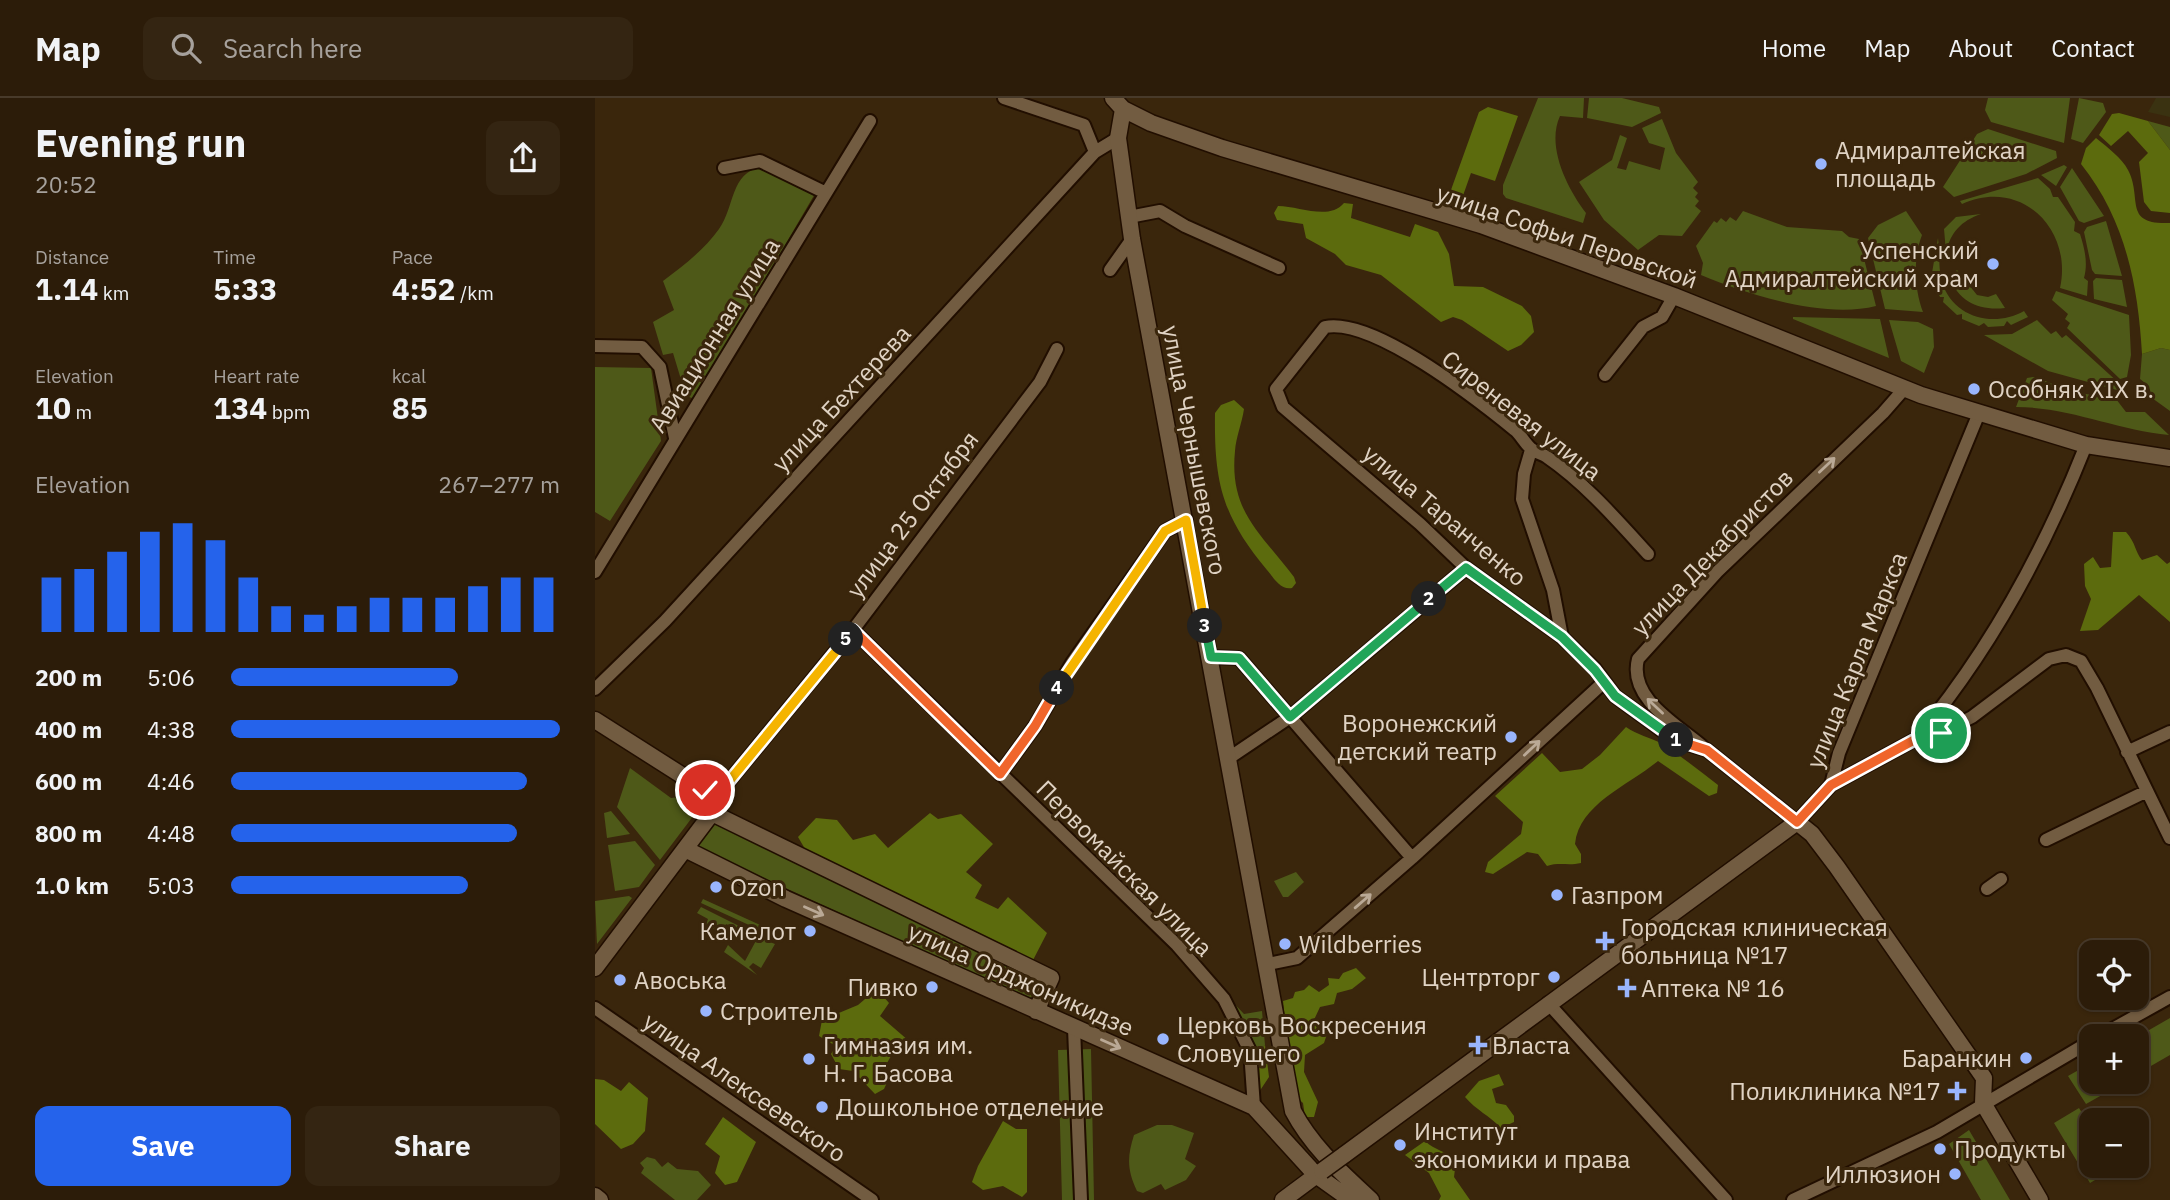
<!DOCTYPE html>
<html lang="en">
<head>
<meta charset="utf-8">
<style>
  body { margin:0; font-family:"IBM Plex Sans",sans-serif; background:#342512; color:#f1f3f6; height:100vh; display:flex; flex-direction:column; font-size:26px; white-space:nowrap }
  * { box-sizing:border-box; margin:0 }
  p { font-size:23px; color:#a6a19c }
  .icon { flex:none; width:38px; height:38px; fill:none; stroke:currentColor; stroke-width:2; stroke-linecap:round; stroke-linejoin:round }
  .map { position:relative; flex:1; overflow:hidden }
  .drawer { display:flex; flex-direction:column; background:#2c1c09; width:595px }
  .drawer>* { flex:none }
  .fabs { position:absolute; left:1484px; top:842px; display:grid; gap:14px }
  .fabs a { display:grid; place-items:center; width:70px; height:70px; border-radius:14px; background:#2c1c09; box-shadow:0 2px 5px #0004,0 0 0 2px #483a2a; font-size:35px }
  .pin { position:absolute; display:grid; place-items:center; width:60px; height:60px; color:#fff; margin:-30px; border:4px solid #fff; border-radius:50%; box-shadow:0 2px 7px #0007 }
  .km { position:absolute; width:35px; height:35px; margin:-18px; border-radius:50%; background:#222; color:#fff; font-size:19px; line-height:35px; text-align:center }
  .round { display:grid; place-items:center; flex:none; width:74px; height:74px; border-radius:14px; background:#342512 }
  .headline { display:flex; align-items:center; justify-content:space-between; height:119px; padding:0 35px }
  h1 { font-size:38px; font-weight:700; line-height:52px }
  .stats { display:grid; grid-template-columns:repeat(3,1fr); gap:10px; height:119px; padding:7px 35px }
  .stats div { display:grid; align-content:center }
  .stats b { font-size:30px; font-weight:700 }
  .stats small { font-size:19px; font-weight:400 }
  .stats p { font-size:19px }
  .chart { height:196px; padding:14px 35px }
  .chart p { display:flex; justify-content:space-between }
  .chart svg { width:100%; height:126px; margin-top:7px; stroke:#2563eb; stroke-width:6 }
  .action { display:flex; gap:14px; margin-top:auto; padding:14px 35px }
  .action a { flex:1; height:80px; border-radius:14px; background:#2563eb; color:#fff; font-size:28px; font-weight:700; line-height:80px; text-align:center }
  .action a+a { background:#342512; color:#f1f3f6 }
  ul { padding:0 35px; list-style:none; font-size:23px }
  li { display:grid; grid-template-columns:112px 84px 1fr; align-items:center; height:52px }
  li i { height:18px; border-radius:9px; background:#2563eb }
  header { display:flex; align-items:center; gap:42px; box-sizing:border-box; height:98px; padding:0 35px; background:#2c1c09; border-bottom:2px solid #483a2a }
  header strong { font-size:33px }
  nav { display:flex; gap:38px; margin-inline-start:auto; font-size:24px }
  .search { width:490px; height:63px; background:#342512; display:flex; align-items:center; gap:18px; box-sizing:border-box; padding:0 24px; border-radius:14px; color:#a6a19c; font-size:26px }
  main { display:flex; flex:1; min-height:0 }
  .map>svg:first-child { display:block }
</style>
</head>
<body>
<header>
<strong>Map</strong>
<div class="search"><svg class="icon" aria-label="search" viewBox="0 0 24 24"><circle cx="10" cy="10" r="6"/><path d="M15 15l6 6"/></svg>Search here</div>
<nav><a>Home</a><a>Map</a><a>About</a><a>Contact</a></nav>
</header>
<main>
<section class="drawer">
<div class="headline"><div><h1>Evening run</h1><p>20:52</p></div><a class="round"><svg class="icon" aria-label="share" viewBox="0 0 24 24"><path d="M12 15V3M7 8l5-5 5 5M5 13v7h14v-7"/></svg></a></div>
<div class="stats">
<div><p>Distance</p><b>1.14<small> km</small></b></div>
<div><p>Time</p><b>5:33</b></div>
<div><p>Pace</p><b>4:52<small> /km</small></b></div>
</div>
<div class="stats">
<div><p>Elevation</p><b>10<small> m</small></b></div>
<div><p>Heart rate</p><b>134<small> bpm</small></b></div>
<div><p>kcal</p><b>85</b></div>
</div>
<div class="chart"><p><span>Elevation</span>267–277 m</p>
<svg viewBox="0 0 160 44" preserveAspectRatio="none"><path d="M5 44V25M15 44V22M25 44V16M35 44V9M45 44V6M55 44V12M65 44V25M75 44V35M85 44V38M95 44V35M105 44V32M115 44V32M125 44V32M135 44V28M145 44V25M155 44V25"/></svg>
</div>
<ul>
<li><b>200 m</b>5:06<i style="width:69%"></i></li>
<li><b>400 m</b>4:38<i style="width:100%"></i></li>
<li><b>600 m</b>4:46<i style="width:90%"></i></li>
<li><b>800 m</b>4:48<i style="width:87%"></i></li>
<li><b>1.0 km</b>5:03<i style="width:72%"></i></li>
</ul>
<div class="action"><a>Save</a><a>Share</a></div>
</section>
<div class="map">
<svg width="1575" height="1102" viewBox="0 0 1575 1102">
  <rect width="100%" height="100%" fill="#3a260c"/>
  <!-- green -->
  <path fill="#4e5918" d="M943,0H989L988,20L965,18C951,48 972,90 991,115L988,125L911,100L908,96V87Z
    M994,0H1027L1064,9L1066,15L1037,29L992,20Z
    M1393,0H1475L1469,45L1396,24L1390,12Z
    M1484,0L1508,5L1511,14L1488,45L1476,41Z
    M1067,21L1081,55L1103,84L1098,90L1103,95L1100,99L1104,103L1100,108L1106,113L1087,138L1064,137L1043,152L1009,122L984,84L1017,62L1025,37L1032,40L1022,70L1031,72L1034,63L1065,72L1070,50L1054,45L1047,30Z
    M1553,23L1575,29V52Z
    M1393,31L1461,53L1462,60L1431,76L1359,99L1348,89L1382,36Z
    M1469,67L1472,69L1461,88L1446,77Z
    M167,69L221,94L100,301L91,298L78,255L68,257L58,224L79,212L68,183C88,168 109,152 124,131C140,109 135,74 167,69Z
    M1477,70L1509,118L1489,125L1484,123L1465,89Z
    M1443,80L1455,91L1458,99H1463L1480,124L1479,133L1485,136C1490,152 1493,165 1489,180L1493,183L1492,198L1465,190C1478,131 1426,79 1367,106L1365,103Z
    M1148,113L1192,129L1247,133L1254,139L1264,141L1281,208C1230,221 1153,197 1106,177L1108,165L1101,148L1119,123L1122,125L1126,120L1131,124L1135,119L1141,123Z
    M1311,113L1327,137C1318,161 1319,190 1328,214L1290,211L1273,140L1283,127Z
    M1386,116C1366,123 1356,134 1351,154L1349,131L1361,119Z
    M1511,123L1527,178L1500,176L1497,172L1489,134L1492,129Z
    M1343,140C1345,155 1343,170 1347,184C1358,220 1399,230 1429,213L1433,219L1416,227L1412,223L1409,228L1393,229L1389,225L1384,228L1367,221V216L1362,217L1348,204L1349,199H1345L1338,182L1342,178L1337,175Z
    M1362,172L1382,197L1393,199L1401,196L1410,210C1385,213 1364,204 1355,180Z
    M1501,180L1527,182L1532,209L1499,201L1498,183Z
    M1461,193L1534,217L1536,257L1532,279L1525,281L1472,230L1475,225L1470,221L1473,216L1457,202Z
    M1198,219L1285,221L1294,260L1198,221Z
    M1294,222L1323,224L1338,231L1339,249L1329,275L1306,263Z
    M1442,222L1456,236L1461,233L1467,240L1471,237L1525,286L1522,292L1453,273L1389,237L1417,236Z
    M1566,250L1575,252V313L1557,300L1554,288L1545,281L1547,256Z
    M0,269L56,270L66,343L15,423L0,414Z
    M1438,279L1485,295L1521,301L1531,314H1550L1574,337C1522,332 1474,309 1421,309L1432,280Z
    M35,670L76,700L84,699L100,711L99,717L65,762L22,709Z
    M16,713L35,736L12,740L9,715Z
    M117,723L445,880L435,902L112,754L106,755L101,747Z
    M40,743L60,767L44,789L20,793L13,747Z
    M701,774L709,784L693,799H688L679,783Z
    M34,798L37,800L2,846L0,803Z
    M108,801L172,830L167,841L180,846L166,870L158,865L154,869L162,877L129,854L133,847L150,863L163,839L152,834L154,827L106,805Z
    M106,809L148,830L147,833L131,826L126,835L111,827L113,821L102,815Z
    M633,899L649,916L667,913L670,947L659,963Z
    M1575,920V957L1542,976V939Z
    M496,951L499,1102H467L463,952Z
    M1496,965V984H1530L1491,1006L1473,978Z
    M1484,1010L1496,1030V1068L1520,1070L1495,1085L1459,1025Z
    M562,1027H577L599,1035L590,1061L601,1068L591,1082L570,1092L566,1086L548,1095L542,1093C532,1072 532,1059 539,1037Z
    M1374,1032L1415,1102H1386L1354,1046Z
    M52,1059L60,1061L67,1069L73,1064L82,1071L103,1073L116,1087L102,1102H80L46,1075L49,1070L45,1065Z"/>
  <!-- forest -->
  <path fill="#5c6b0d" d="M893,9L923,18L900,83L876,75L865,106L852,103L884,14Z
    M1524,15L1553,23L1575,52V115L1556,113L1549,104L1544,64L1553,55L1533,33L1516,48L1504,37L1517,16Z
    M1501,40C1512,49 1527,60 1533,72C1548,100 1527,127 1575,125V252L1566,250L1547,256C1543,186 1530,121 1486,66L1491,50Z
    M749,105L758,106L756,120L815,139L820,126L843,134L854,156L859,188L888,189L927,208L936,218L939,234L926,247L913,253L867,222L858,219L846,224L786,177L751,167L740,156L711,140L708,126L682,122L679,115L683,108C704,108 734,123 749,105Z
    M639,302L649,311C647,325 641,339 640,353C634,414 666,435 699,479L701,485L697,490C685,492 679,480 672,472C627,418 619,384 620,315L626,307Z
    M1518,434H1531C1541,445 1540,454 1547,462L1562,457L1572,466L1575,464V524L1544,497L1503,532L1485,533L1496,501L1490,488L1489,466L1498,459L1505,470L1516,469Z
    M1031,629C1042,637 1055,639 1067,646C1086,658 1105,673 1123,687L1122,695L1114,698L1063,663C1034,687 984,706 980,746L986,756V765C974,768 964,764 952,768L943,756L932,754L898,776L890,774L893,764L926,736L928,724L900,698L947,655L965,674L987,671L1005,657Z
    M335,715L343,721L366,716L398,746L371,774L387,787L380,800L403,811L413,799L452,835L436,866L213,756L203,739L221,720L242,722L258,742L280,736L293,750Z
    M761,870L771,880L757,891L742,895L739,906L725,909L718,924L723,931L732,936L729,945L710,957L709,974L723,1004L719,1019H710L708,1005C694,996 691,924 688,903L698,900L700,894L709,892L714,887L724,894L734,887L733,880L744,881L748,875Z
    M276,896L288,898L294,905L285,918L314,943L311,950L300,951L288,972L295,978L289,991L280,996L258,973L244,971L236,956L241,948L224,938L227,922L263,907Z
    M670,947L674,979L662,997L659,963Z
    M904,976L909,987L897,991L901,1005L911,1007L919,1018V1024L906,1030C895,1018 881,1012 870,999L884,983Z
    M0,981L9,982L26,993L34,984L53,1000L50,1033L38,1046L26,1051L0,1026Z
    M128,1019L161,1044L142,1084L130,1087L120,1075L125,1058L110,1046Z
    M408,1023L421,1031H432V1094L427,1099L408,1088L388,1092L377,1084L383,1068Z
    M830,1043C840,1053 851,1052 861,1063L859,1079L875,1102H844L846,1098L834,1075L810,1057Z"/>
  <!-- sand -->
  <path fill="#3a3211" d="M1561,0H1575V19L1553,14Z"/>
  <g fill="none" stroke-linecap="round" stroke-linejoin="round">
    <defs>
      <path id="street" d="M409,0L489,27L500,54
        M129,70L165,63L231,95
        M534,119L565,113L590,128L684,170
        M515,172L537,141
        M0,248L47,249L65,269L80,340
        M1010,277L1048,229L1067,219L1079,198
        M936,352L929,376L927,401L958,492L967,539
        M1053,456C1022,422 990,385 952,359C948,356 942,355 938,352C931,348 927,338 920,332C883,302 778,219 730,229L681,291L688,309L825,426L871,470L967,539L1000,571L1020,598L1080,642L1112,652L1202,724L1236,687L1244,655L1384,315
        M0,474L275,23
        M258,532L582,847L629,901L655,953L659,1009
        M616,559L644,560L817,760
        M0,591L70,523L500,54L523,40
        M1321,641C1395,553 1449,453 1491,347
        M1107,648C1081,626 1033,600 1043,561L1122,474L1288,315L1309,291
        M1532,654L1575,634
        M634,660L695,619L871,470
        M405,676L440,628L477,565L570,433L591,422
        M1236,687L1321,641L1346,635L1377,619L1454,561L1471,557L1486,563L1502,590L1575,740
        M117,704L258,532L445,284L462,251
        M1451,742L1550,694
        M1392,791L1406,781
        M673,866L702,860L817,760L1009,584
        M953,905L1131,1102
        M0,910L277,1102
        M479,930L486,1102
        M1505,938L1575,899
        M1198,1102L1342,1034L1496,943"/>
      <path id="secondary" d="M518,0L528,11L556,25L627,50L886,127L1079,198L1326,297L1491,347L1575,360
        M528,11L523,40L537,141L698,1013C717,1049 746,1074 776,1102
        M0,622L110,692L117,704V715L0,870
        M117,715L456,880L441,913
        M92,752L191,801L659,1009L721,1077L756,1102
        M749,1057L1202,724L1217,736L1242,769L1389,980L1388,1005L1445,1102
        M0,1098L5,1102
        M688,1102L727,1073"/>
    </defs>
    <!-- street casing -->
    <use href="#street" stroke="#210e00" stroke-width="16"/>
    <!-- secondary casing -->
    <use href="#secondary" stroke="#210e00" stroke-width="19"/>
    <!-- street -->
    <use href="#street" stroke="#725c41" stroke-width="12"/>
    <!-- secondary -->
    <use href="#secondary" stroke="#725c41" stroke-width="16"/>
    <defs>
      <path id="secondary-bridge" d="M727,1073L749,1057"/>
    </defs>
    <!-- secondary-bridge casing -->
    <use href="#secondary-bridge" stroke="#210e00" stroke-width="19" stroke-linecap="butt"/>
    <!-- secondary-bridge -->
    <use href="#secondary-bridge" stroke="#725c41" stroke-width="16"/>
  </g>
  <!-- one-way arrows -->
  <defs><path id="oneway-shaft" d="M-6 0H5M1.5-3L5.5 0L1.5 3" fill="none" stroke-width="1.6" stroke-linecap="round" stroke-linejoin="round" transform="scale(1.75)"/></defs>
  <g stroke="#baa996">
    <use href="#oneway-shaft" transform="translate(1232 367) rotate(-43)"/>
    <use href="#oneway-shaft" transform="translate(1060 608) rotate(-137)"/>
    <use href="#oneway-shaft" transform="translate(937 650) rotate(-43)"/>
    <use href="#oneway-shaft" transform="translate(768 803) rotate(-41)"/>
    <use href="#oneway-shaft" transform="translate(219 813) rotate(24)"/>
    <use href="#oneway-shaft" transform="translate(516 946) rotate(24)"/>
  </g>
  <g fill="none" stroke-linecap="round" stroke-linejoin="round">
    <defs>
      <path id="split-1" d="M1081,642L1112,652L1202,724L1236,687L1321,641L1346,635"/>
      <path id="split-2" d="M834,501L871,470L967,539L1000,572L1020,598L1081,642"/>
      <path id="split-3" d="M610,528L616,559L644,560L695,619L834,501"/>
      <path id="split-4" d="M462,590L570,433L591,422L610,528"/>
      <path id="split-5" d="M251,541L258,532L405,676L440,628L462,590"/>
      <path id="split-6" d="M110,692L117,704L251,541"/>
    </defs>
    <!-- split-1 casing -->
    <use href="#split-1" stroke="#fff" stroke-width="14"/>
    <!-- split-2 casing -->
    <use href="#split-2" stroke="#fff" stroke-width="14"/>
    <!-- split-3 casing -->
    <use href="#split-3" stroke="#fff" stroke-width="14"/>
    <!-- split-4 casing -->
    <use href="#split-4" stroke="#fff" stroke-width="14"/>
    <!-- split-5 casing -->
    <use href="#split-5" stroke="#fff" stroke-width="14"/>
    <!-- split-6 casing -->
    <use href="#split-6" stroke="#fff" stroke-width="14"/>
    <!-- split-1 -->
    <use href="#split-1" stroke="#f0652b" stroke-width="9"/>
    <!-- split-2 -->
    <use href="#split-2" stroke="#22a559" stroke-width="9"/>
    <!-- split-3 -->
    <use href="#split-3" stroke="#22a559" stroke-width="9"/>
    <!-- split-4 -->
    <use href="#split-4" stroke="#f5b400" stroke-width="9"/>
    <!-- split-5 -->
    <use href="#split-5" stroke="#f0652b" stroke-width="9"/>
    <!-- split-6 -->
    <use href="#split-6" stroke="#f5b400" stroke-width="9"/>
  </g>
  <!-- markers -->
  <g fill="#99b5fd" stroke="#3a260c" stroke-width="2.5">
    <circle cx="1226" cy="66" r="7"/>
    <circle cx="1398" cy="166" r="7"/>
    <circle cx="1379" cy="291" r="7"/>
    <circle cx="916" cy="639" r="7"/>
    <circle cx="121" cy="789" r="7"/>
    <circle cx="962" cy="797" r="7"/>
    <circle cx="215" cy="833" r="7"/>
    <path d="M1006.5 832.5h7v7h7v7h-7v7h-7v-7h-7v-7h7z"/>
    <circle cx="690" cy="846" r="7"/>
    <circle cx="959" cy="879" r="7"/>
    <circle cx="25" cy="882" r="7"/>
    <circle cx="337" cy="889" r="7"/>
    <path d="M1028.5 879.5h7v7h7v7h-7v7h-7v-7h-7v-7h7z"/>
    <circle cx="111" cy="913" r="7"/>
    <circle cx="568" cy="941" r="7"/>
    <path d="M879.5 936.5h7v7h7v7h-7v7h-7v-7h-7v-7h7z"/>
    <circle cx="1431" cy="960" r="7"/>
    <circle cx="214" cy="961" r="7"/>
    <path d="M1358.5 982.5h7v7h7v7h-7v7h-7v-7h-7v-7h7z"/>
    <circle cx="227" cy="1009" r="7"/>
    <circle cx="805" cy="1047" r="7"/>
    <circle cx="1345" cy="1051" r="7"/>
    <circle cx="1360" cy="1076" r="7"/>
  </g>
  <g text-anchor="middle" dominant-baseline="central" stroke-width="6" stroke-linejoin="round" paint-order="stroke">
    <!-- poi labels -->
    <g font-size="24" fill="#e0d3c4" stroke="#3a260c" text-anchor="start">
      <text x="1240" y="52">Адмиралтейская<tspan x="1240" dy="28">площадь</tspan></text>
      <text x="1384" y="152" text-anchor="end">Успенский<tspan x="1384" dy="28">Адмиралтейский храм</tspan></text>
      <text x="1393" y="291">Особняк XIX в.</text>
      <text x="902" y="625" text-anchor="end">Воронежский<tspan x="902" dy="28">детский театр</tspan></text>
      <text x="135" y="789">Ozon</text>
      <text x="976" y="797">Газпром</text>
      <text x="1026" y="829">Городская клиническая<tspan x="1026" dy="28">больница №17</tspan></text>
      <text x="201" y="833" text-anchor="end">Камелот</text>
      <text x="704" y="846">Wildberries</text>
      <text x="945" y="879" text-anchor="end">Центрторг</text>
      <text x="39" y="882">Авоська</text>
      <text x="323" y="889" text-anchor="end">Пивко</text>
      <text x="1046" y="890">Аптека № 16</text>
      <text x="125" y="913">Строитель</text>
      <text x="582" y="927">Церковь Воскресения<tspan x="582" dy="28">Словущего</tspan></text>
      <text x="228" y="947">Гимназия им.<tspan x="228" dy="28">Н. Г. Басова</tspan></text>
      <text x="897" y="947">Власта</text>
      <text x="1417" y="960" text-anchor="end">Баранкин</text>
      <text x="1346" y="993" text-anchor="end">Поликлиника №17</text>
      <text x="241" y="1009">Дошкольное отделение</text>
      <text x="819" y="1033">Институт<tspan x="819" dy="28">экономики и права</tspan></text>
      <text x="1359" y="1051">Продукты</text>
      <text x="1346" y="1076" text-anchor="end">Иллюзион</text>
    </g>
    <!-- street labels -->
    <g font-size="24" fill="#e0d3c4" stroke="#3a260c">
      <text transform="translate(972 138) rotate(19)">улица Софьи Перовской</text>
      <text transform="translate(119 237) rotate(-58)">Авиационная улица</text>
      <text transform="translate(246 300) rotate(-47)">улица Бехтерева</text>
      <text transform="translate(927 317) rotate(38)">Сиреневая улица</text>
      <text transform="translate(600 352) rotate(79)">улица Чернышевского</text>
      <text transform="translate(317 416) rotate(-53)">улица 25 Октября</text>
      <text transform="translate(850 417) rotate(40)">улица Таранченко</text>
      <text transform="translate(1117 454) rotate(-46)">улица Декабристов</text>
      <text transform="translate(1261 562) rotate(-68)">улица Карла Маркса</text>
      <text transform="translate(530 770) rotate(45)">Первомайская улица</text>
      <text transform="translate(426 881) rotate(24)">улица Орджоникидзе</text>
      <text transform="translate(150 989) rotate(35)">улица Алексеевского</text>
    </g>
  </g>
</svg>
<div class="fabs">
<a><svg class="icon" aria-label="locate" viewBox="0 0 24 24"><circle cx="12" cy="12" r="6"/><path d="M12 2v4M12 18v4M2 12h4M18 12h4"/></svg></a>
<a>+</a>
<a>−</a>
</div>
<div class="pin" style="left:1346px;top:635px;background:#1e9e55"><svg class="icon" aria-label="arrive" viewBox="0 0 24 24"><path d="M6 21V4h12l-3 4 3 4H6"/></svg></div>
<div class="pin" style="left:110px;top:692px;background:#d93025"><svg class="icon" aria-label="check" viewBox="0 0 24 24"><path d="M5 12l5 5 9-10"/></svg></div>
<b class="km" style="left:1081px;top:642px">1</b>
<b class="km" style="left:834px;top:501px">2</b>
<b class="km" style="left:610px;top:528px">3</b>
<b class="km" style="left:462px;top:590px">4</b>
<b class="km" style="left:251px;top:541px">5</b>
</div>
</main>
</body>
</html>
